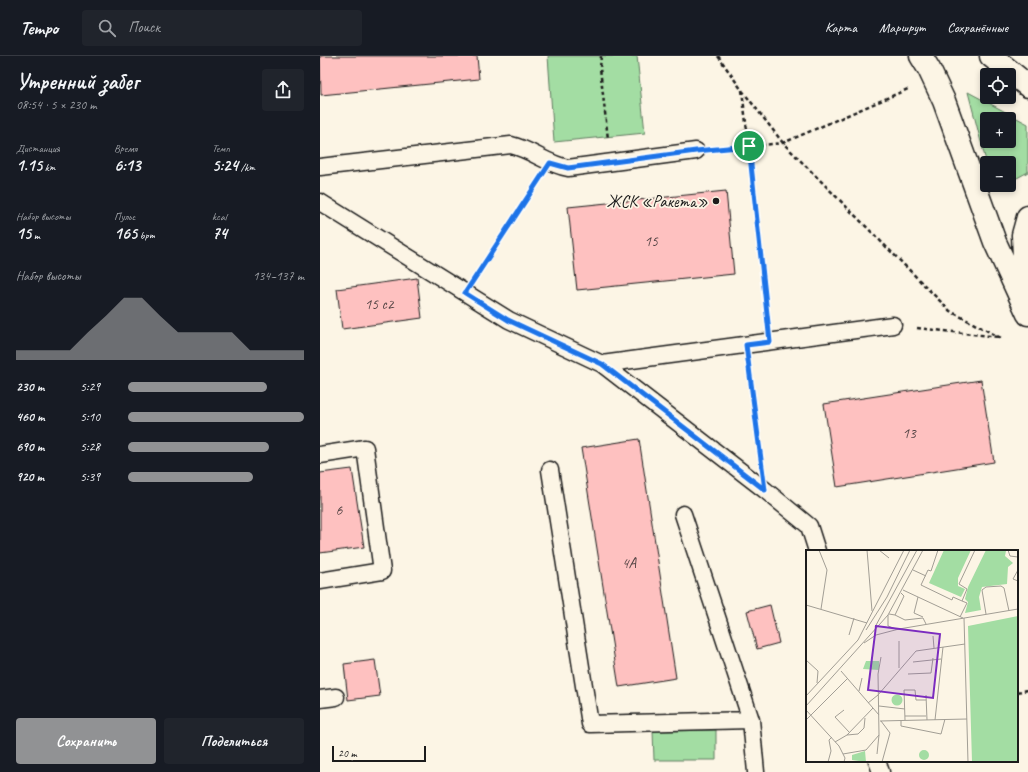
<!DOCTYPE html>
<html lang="ru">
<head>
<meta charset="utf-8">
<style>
  body { margin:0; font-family:Caveat,sans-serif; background:#20242c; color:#f1f3f6; height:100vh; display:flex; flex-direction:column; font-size:15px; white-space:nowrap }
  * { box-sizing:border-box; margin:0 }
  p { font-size:13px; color:#9ea1a6 }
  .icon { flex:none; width:22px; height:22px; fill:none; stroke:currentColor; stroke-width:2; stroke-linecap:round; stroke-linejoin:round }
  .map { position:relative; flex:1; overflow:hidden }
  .side { display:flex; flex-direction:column; background:#171b24; width:320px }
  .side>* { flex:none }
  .controls { position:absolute; left:660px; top:12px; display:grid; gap:8px }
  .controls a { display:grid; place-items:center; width:36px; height:36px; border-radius:4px; background:#171b24; box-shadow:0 2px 6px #0003; font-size:20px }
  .scale { position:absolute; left:12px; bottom:10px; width:94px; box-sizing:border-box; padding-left:4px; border:2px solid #1c1c1c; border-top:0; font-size:11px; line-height:14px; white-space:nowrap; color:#1c1c1c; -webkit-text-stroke:3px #fcf5e5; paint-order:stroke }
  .pin { position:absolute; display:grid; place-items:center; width:34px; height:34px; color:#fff; margin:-17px; border:2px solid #fff; border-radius:50%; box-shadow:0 1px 4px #0007 }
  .round { display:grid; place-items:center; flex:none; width:42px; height:42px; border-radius:4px; background:#20242c }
  .overview { display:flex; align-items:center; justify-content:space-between; height:68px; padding:0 16px }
  h1 { font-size:22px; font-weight:600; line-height:30px }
  .figures { display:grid; grid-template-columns:repeat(3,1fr); gap:6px; height:68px; padding:4px 16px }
  .figures div { display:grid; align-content:center }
  .figures b { font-size:17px; font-weight:600 }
  .figures small { font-size:11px; font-weight:400 }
  .figures p { font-size:11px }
  .chart { height:112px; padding:8px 16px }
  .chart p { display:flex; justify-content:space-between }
  .chart svg { width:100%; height:72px; margin-top:4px; fill:#919294; opacity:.7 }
  .cta { display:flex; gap:8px; margin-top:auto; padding:8px 16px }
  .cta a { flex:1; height:46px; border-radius:4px; background:#919294; color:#fff; font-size:16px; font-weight:600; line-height:46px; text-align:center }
  .cta a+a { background:#20242c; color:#f1f3f6 }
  ul { padding:0 16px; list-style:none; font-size:13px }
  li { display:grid; grid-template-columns:64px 48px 1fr; align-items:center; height:30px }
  li i { height:10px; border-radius:5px; background:#919294 }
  header { display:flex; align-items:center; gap:24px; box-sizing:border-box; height:56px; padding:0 20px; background:#171b24; border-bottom:1px solid #363941 }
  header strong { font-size:19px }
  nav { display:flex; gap:22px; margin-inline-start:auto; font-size:14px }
  .search { width:280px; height:36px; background:#20242c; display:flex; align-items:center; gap:10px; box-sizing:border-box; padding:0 14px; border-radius:4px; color:#9ea1a6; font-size:15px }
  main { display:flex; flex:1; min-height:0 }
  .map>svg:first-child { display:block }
</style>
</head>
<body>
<header>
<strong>Tempo</strong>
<div class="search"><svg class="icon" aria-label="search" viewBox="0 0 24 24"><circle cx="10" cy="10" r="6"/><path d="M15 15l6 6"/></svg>Поиск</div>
<nav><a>Карта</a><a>Маршрут</a><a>Сохранённые</a></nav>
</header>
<main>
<section class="side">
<div class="overview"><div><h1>Утренний забег</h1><p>08:54 · 5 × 230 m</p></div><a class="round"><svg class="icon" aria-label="share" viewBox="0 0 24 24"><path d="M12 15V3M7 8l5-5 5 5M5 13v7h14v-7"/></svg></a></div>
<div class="figures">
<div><p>Дистанция</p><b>1.15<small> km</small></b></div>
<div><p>Время</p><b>6:13</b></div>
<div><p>Темп</p><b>5:24<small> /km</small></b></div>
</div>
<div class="figures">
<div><p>Набор высоты</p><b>15<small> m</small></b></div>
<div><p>Пульс</p><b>165<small> bpm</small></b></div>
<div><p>kcal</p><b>74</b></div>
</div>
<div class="chart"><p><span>Набор высоты</span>134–137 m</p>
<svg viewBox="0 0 160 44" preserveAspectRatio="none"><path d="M0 44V38L10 38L20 38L30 38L40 27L50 17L60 6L70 6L80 17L90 27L100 27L110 27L120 27L130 38L140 38L150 38L160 38V44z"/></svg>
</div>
<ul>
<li><b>230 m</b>5:29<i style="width:79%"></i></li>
<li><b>460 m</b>5:10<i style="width:100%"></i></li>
<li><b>690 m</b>5:28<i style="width:80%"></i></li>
<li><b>920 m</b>5:39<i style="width:71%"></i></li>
</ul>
<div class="cta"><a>Сохранить</a><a>Поделиться</a></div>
</section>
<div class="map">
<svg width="708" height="716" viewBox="0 0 708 716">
  <rect width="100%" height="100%" fill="#fcf5e5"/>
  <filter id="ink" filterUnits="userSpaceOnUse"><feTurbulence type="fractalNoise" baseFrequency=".025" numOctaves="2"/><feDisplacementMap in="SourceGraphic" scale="8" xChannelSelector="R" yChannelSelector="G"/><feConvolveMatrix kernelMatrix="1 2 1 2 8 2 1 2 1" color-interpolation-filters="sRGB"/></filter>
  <g filter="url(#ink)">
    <!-- green -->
    <path fill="#a3dda3" stroke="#607c60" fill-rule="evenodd" d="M228,0H317L325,77L234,86Z
      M648,36L708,68V116L697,122L689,119V107H667V109ZM667,63H689V85H667Z
      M396,674V704H334L333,675Z"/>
    <!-- building -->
    <path fill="#fec1c0" stroke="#1c1c1c" d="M0,0H157L159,23L1,39Z
      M406,135L414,218L257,234L248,151Z
      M97,222L102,262L22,273L17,233Z
      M661,324L674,406L517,431L504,348Z
      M319,383L356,622L299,631L261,392Z
      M32,413L44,491L0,497V417Z
      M450,549L459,587L437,593L427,555Z
      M55,604L60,640L28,644L24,608Z"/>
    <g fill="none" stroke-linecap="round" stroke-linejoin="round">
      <defs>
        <path id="lane" d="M0,111L191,89C212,94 227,108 248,112L376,95
          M0,146L189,264L282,308L445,434L489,470L497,495
          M282,308L573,269
          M0,399L45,392L62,515L0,525
          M230,414L270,668L431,664
          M363,458L431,664L436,716
          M0,643L16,641
          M557,705L561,716"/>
        <path id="secondary" d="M601,0L609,13L624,45L675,186L708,258
          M671,0L708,30
          M706,243L703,179L708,161"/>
      </defs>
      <!-- lane casing -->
      <use href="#lane" stroke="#1c1c1c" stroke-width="19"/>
      <!-- secondary casing -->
      <use href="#secondary" stroke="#1c1c1c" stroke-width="25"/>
      <!-- path -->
      <path stroke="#1c1c1c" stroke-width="2.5" stroke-dasharray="4 3" stroke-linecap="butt" d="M281,0L280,12L288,83
        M398,0L421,33L463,87L630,255L681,282
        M422,34L429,91L447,261
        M399,93L463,87L588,33
        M158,217L216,127
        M597,272L679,281
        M430,313L441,400
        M697,636L708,634"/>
      <!-- lane -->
      <use href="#lane" stroke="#fcf5e5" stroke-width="16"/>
      <!-- secondary -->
      <use href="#secondary" stroke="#fcf5e5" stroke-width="22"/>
    </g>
  </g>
  <g fill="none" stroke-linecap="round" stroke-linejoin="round" filter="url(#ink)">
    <defs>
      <path id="route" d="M429,90L450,286L426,289L445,434L282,308L188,264L145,237L230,107L248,112L376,95Z"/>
    </defs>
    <!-- route casing -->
    <use href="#route" stroke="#fff" stroke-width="8"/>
    <!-- route -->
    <use href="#route" stroke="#1a73e8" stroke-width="5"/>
  </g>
  <!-- markers -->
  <circle fill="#1c1c1c" stroke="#fcf5e5" stroke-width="1.5" cx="396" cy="145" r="4"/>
  <g text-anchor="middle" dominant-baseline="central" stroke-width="3.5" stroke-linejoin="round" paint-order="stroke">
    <!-- number labels -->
    <g font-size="15" fill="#544545">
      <text x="331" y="185">15</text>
      <text x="59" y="248">15 с2</text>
      <text x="589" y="377">13</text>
      <text x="19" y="454">6</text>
      <text x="309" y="507">4А</text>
    </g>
    <!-- poi labels -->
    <g font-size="17" fill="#1c1c1c" stroke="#fcf5e5" text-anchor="end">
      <text x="388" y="145">ЖСК «Ракета»</text>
    </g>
  </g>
  <!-- overview -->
  <g transform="translate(486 494)">
    <rect width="212" height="212" fill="#fcf5e5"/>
    <path d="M138,0H165L152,28V36L159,39L155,47L123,33ZM180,0L200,1L199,6L207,13L202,17L201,34L176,37L173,47L175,60L159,63L162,52L159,49L162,37ZM212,66V212H166L162,76ZM60,111H73V120L57,119ZM85.5 150a5.5 5.5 0 1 1 11 0a5.5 5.5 0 1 1-11 0ZM113 205a5 5 0 1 1 10 0a5 5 0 1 1-10 0ZM59,201L60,212L46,210V205Z" fill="#a3dda3"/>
    <path fill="none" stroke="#a29e95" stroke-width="1" d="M13,0L21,20L15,59M61,0L66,61M73,0L83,8M132,0L125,21L122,20L115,35L146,50L147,47L156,51L161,39L153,34L169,0M202,0L204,6L212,7M107,20L120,26M212,20L207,29L212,31M97,40L157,68M112,47L108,63L117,67M0,55L61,73M83,64L89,65L98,46L95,43M180,64L176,40L180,37L195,36L198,38L203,61M82,65V76L90,79M89,65L99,70L117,68L120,74M154,67L161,53L156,51M158,68L162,212M69,77L111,0M60,80L81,47L104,0M43,85L48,68M127,86L128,98M93,91V118M58,93L70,85L93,79L212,59M0,110L12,121L11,133M107,112L135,109M35,121L73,165M102,124L125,123L127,108M53,141L56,128M120,145L121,170M0,146L52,90L98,0M62,153L72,145L110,101L159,94M0,156L82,65L117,0M73,156L99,159M0,160L33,196L39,208L38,212M38,160L29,167L43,182M99,166H120M0,170L42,128M95,170V176L135,184L139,169M99,170L98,140H109L110,150H120M129,170L137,97M74,171L161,169M75,171L84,183L76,212M41,185L52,184L58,178L59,168M29,192L41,185L67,158M37,204L60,200L73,185L72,124L75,107M71,204L73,185M22,212L25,201L23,190L26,187"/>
    <path fill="#7b2cbf" fill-opacity="0.15" stroke="#7b2cbf" stroke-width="2" d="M70,76L134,84L127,148L62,140Z"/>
    <rect width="212" height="212" fill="none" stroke="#1c1c1c" stroke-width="2"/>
  </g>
</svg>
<div class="controls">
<a><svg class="icon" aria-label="locate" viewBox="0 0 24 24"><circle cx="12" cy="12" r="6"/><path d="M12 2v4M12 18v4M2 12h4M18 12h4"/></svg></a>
<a>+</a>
<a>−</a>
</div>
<div class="scale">20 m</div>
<div class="pin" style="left:429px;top:90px;background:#1e9e55"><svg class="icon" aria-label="arrive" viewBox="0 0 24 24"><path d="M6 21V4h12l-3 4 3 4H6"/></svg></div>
</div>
</main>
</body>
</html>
